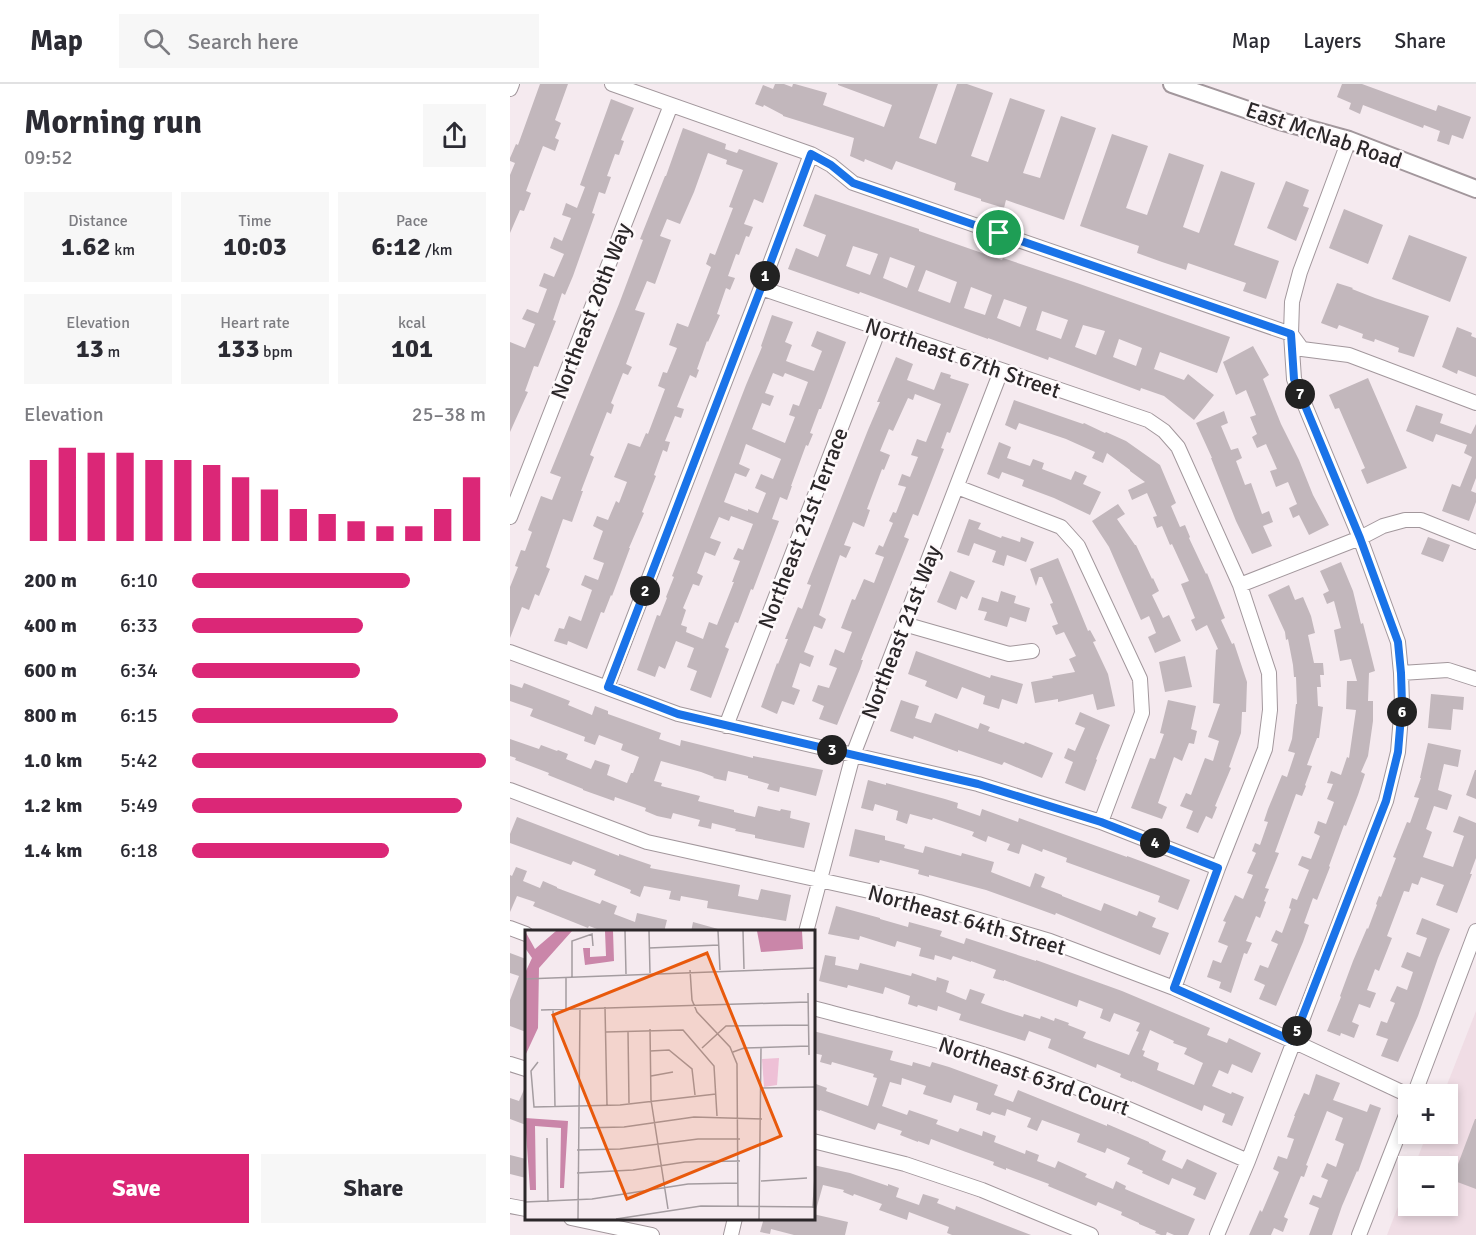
<!DOCTYPE html>
<html lang="en">
<head>
<meta charset="utf-8">
<style>
  body { margin:0; font-family:Signika,sans-serif; background:#f7f7f7; color:#2b2b33; height:100vh; display:flex; flex-direction:column; font-size:22px; white-space:nowrap }
  * { box-sizing:border-box; margin:0 }
  p { font-size:20px; color:#7c7c81 }
  .icon { flex:none; width:33px; height:33px; fill:none; stroke:currentColor; stroke-width:2; stroke-linecap:round; stroke-linejoin:round }
  .map { position:relative; flex:1; overflow:hidden }
  .sheet { display:flex; flex-direction:column; background:#fff; width:510px }
  .sheet>* { flex:none }
  .controls { position:absolute; left:888px; top:1000px; display:grid; gap:12px }
  .controls a { display:grid; place-items:center; width:60px; height:60px; border-radius:0px; background:#fff; box-shadow:0 3px 9px #0003; font-size:30px }
  .pin { position:absolute; display:grid; place-items:center; width:51px; height:51px; color:#fff; margin:-26px; border:3px solid #fff; border-radius:50%; box-shadow:0 2px 6px #0007 }
  .km { position:absolute; width:30px; height:30px; margin:-15px; border-radius:50%; background:#222; color:#fff; font-size:16px; line-height:30px; text-align:center }
  .round { display:grid; place-items:center; flex:none; width:63px; height:63px; border-radius:0px; background:#f7f7f7 }
  .overview { display:flex; align-items:center; justify-content:space-between; height:102px; padding:0 24px }
  h1 { font-size:33px; font-weight:700; line-height:45px }
  .figures { display:grid; grid-template-columns:repeat(3,1fr); gap:9px; height:102px; padding:6px 24px }
  .figures div { display:grid; align-content:center; border-radius:0px; background:#f7f7f7; text-align:center }
  .figures b { font-size:26px; font-weight:700 }
  .figures small { font-size:16px; font-weight:400 }
  .figures p { font-size:16px }
  .chart { height:168px; padding:12px 24px }
  .chart p { display:flex; justify-content:space-between }
  .chart svg { width:100%; height:108px; margin-top:6px; stroke:#db2777; stroke-width:6 }
  .action { display:flex; gap:12px; margin-top:auto; padding:12px 24px }
  .action a { flex:1; height:69px; border-radius:0px; background:#db2777; color:#fff; font-size:24px; font-weight:700; line-height:69px; text-align:center }
  .action a+a { background:#f7f7f7; color:#2b2b33 }
  ul { padding:0 24px; list-style:none; font-size:20px }
  li { display:grid; grid-template-columns:96px 72px 1fr; align-items:center; height:45px }
  li i { height:15px; border-radius:8px; background:#db2777 }
  header { display:flex; align-items:center; gap:36px; box-sizing:border-box; height:84px; padding:0 30px; background:#fff; border-bottom:2px solid #e1e1e2 }
  header strong { font-size:28px }
  nav { display:flex; gap:33px; margin-inline-start:auto; font-size:21px }
  .search { width:420px; height:54px; background:#f7f7f7; display:flex; align-items:center; gap:15px; box-sizing:border-box; padding:0 21px; border-radius:0px; color:#7c7c81; font-size:22px }
  main { display:flex; flex:1; min-height:0 }
  .map>svg:first-child { display:block }
</style>
</head>
<body>
<header>
<strong>Map</strong>
<div class="search"><svg class="icon" aria-label="search" viewBox="0 0 24 24"><circle cx="10" cy="10" r="6"/><path d="M15 15l6 6"/></svg>Search here</div>
<nav><a>Map</a><a>Layers</a><a>Share</a></nav>
</header>
<main>
<section class="sheet">
<div class="overview"><div><h1>Morning run</h1><p>09:52</p></div><a class="round"><svg class="icon" aria-label="share" viewBox="0 0 24 24"><path d="M12 15V3M7 8l5-5 5 5M5 13v7h14v-7"/></svg></a></div>
<div class="figures">
<div><p>Distance</p><b>1.62<small> km</small></b></div>
<div><p>Time</p><b>10:03</b></div>
<div><p>Pace</p><b>6:12<small> /km</small></b></div>
</div>
<div class="figures">
<div><p>Elevation</p><b>13<small> m</small></b></div>
<div><p>Heart rate</p><b>133<small> bpm</small></b></div>
<div><p>kcal</p><b>101</b></div>
</div>
<div class="chart"><p><span>Elevation</span>25–38 m</p>
<svg viewBox="0 0 160 44" preserveAspectRatio="none"><path d="M5 44V11M15 44V6M25 44V8M35 44V8M45 44V11M55 44V11M65 44V13M75 44V18M85 44V23M95 44V31M105 44V33M115 44V36M125 44V38M135 44V38M145 44V31M155 44V18"/></svg>
</div>
<ul>
<li><b>200 m</b>6:10<i style="width:74%"></i></li>
<li><b>400 m</b>6:33<i style="width:58%"></i></li>
<li><b>600 m</b>6:34<i style="width:57%"></i></li>
<li><b>800 m</b>6:15<i style="width:70%"></i></li>
<li><b>1.0 km</b>5:42<i style="width:100%"></i></li>
<li><b>1.2 km</b>5:49<i style="width:92%"></i></li>
<li><b>1.4 km</b>6:18<i style="width:67%"></i></li>
</ul>
<div class="action"><a>Save</a><a>Share</a></div>
</section>
<div class="map">
<svg width="966" height="1151" viewBox="0 0 966 1151">
  <rect width="100%" height="100%" fill="#f5eaef"/>
  <!-- built -->
  <path fill="#f0dde5" d="M966,927V1151H877L898,1097V1122H938V1083H904L917,1050H938V1011H933Z"/>
  <!-- building -->
  <path fill="#c2b7bc" fill-rule="evenodd" d="M30,0H58L45,36L51,39L45,54L49,56L45,67L33,62L16,107L21,109L14,127L10,126L0,149V91L5,79L0,77V74L6,60L8,61Z
    M265,0H274L282,3L283,0H285L317,9L313,21L374,43L382,21L328,1V0H428L409,54L426,60L447,0H457L483,9L461,72L478,78L500,14L535,26L513,89L530,94L551,32L586,44L554,136L496,116L494,124L471,117V115L444,106L446,99L386,77L382,86L355,75L354,78L340,72L344,54L273,32V31L254,21L253,23L245,20L253,1L263,5Z
    M832,0H852L926,27L928,21L961,33L953,55L942,51L939,61L927,57L930,47L914,41L913,44L853,21L850,30L839,25L841,19L827,13Z
    M101,15L124,24L111,56L114,57L109,71L105,70L97,92L101,93L95,110L89,108L82,129L85,130L63,192L55,211L52,209L43,236L46,237L28,283L24,282L15,307L18,308L0,348V258L15,264L25,240L12,235L17,225L28,229L37,205L29,202L34,189L44,193L54,170L40,164L44,153L52,157L61,134L52,131L56,119L67,124L75,103L70,101Z
    M173,44L216,60L215,65L227,69L229,65L268,79L253,119L244,115L234,140L243,143L239,153L236,152L229,171L226,170L218,192L225,194L220,206L216,204L207,230L210,231L198,258L197,257L187,285L189,286L186,294L180,291L167,323L174,325L171,334L165,332L155,357L160,358L157,368L153,366L144,391L146,392L132,428L134,429L119,464H120L102,512L101,511L94,529L91,528L77,565L58,557L57,561L44,557L49,544L54,545L59,532L71,537L82,506L71,501L75,491L88,496L94,479L83,475L93,447L83,442L87,432L98,436L106,417L109,419L117,398L104,393L118,359L130,363L136,349L138,350L155,305L148,302L153,288L157,289L167,264L159,261L167,239L178,243L201,183L196,180L200,169L205,171L223,124L219,123L233,86L216,80L217,76L198,69L184,108L170,140L157,135L150,152L161,156L145,200L137,197L125,226L135,229L116,280L122,283L118,291L113,289L101,319L104,321L101,330L97,328L80,371L84,373L71,407H73L62,438L53,435L36,483L40,485L29,512L25,510L19,526L12,523L0,554V503L8,483L5,482L11,466L15,467L22,448L18,446L31,412L42,416L51,393L40,389L109,220L133,156L130,155L155,92H156Z
    M602,50L638,62L616,124L637,131L659,69L694,81L673,143L689,149L711,87L745,99L724,161L769,177L756,215L733,207L736,199L678,179L676,186L652,178L627,169L629,162L570,142Z
    M776,97L799,106L793,122L799,124L786,157L757,144Z
    M305,110L409,145V147L492,176L493,174L567,199L720,253L707,289L650,268L644,285L674,296L678,290L704,311L684,336L654,312L631,304L630,307L539,273L538,276L478,254V255L350,208L349,210L278,185L286,164L308,173L316,151L293,142ZM343,162L368,170L360,191L336,182ZM380,173L405,182L397,204L373,194ZM416,186L447,198L440,219L408,207ZM461,203L482,211L475,231L454,224ZM494,215L517,223L510,243L487,234ZM532,227L558,236L551,255L526,246ZM573,241L595,247L586,271L565,263ZM609,255L632,264L626,282L603,273Z
    M834,125L873,141L858,180L819,164Z
    M899,151L957,173L940,218L882,195Z
    M827,199L843,204L842,205L865,214L919,232L904,273L888,268L889,264L865,255L864,258L852,254L853,250L829,241L827,245L811,239Z
    M262,231L283,238L275,258L282,261L276,277L292,283L304,287L312,267L301,262L307,247L336,258L311,325H309L300,349L303,350L298,362L296,361L281,402H282L277,416L270,413L262,435L269,437L243,506L241,505L228,539L225,538L215,563L219,565L201,614L180,606L187,587L177,583L184,564L166,557L155,585L149,582L145,593L127,586L147,531L150,532L157,514L156,513L164,493L162,492L236,301L252,263L251,262ZM263,289L273,293L275,289L298,298L289,322L283,320L279,331L285,333L275,359L242,345L252,319L260,322L264,312L255,309ZM236,360L271,375L263,395L251,390L245,404L256,409L248,429L238,425V427L214,418L225,389L236,393L240,385L229,380ZM221,432L243,440L233,466L228,464L223,475L230,477L222,498H224L207,541L199,538L193,555L176,548L177,543L171,541L176,526L173,524L183,500L189,502L193,492L187,489L195,468L205,472L211,458L200,454L209,433L219,437Z
    M947,243L962,249L961,252L966,254V293L948,286L947,290L932,283Z
    M743,262L759,291L753,295L771,340L789,376L803,411L819,441L799,451L789,431L783,434L779,424L787,420L778,398L766,403L760,387L767,385L756,360L747,364L742,353L747,350L740,333L746,331L736,306L726,311L713,278Z
    M386,273L403,280L397,296L424,306L431,288L441,291L440,294L459,300L440,349L437,348L431,364L434,365L408,432L403,430L394,453L399,455L351,576H353L350,585L327,641L309,635L314,622L302,617L308,601L319,604L327,584L319,581L325,565L334,569L342,548L331,544L342,515L345,516L354,495L364,499L374,473L365,470L369,461L373,463L383,439L379,437L383,428L386,429L396,403L388,401L392,390L400,393L408,373L401,371L407,355L416,358L431,320L405,310L403,316L398,314L383,347L379,345L370,367L380,371L374,386L372,385L357,425L360,426L354,443L343,438L334,461L341,463L336,474L330,471L309,531L316,535L312,545L304,542L294,568L304,572L300,583L290,579L282,603L290,606L284,621L272,617L267,630L251,623L267,579L268,580L278,555H275L288,523L292,525L301,501L297,500L358,346L370,318H367Z
    M858,294L897,384L857,400L851,386L855,384L829,324L825,325L819,311Z
    M504,316L573,340L574,339L595,349L596,348L616,357L650,381L666,419L661,422L670,443L675,441L680,453L679,454L696,490L697,489L715,534L711,536L722,560L724,559L737,598L736,628H732L731,649L719,683L721,684L705,722L707,723L702,735L696,732L688,749L676,744L683,727L670,722L676,709L681,711L695,674L703,677L709,657L698,653L710,620L703,619L706,566L708,565L697,541L686,547L681,536L685,534L671,500L679,497L662,460L660,461L652,442L647,444L643,433L647,432L637,409L622,416L618,406L635,398L620,387V386L597,369L593,379L582,374L585,368L556,355L509,339L506,346L495,341Z
    M906,321L933,330L930,339L961,350L966,340V394L961,407L966,409V418L959,437L932,427L942,400L950,403L962,373L954,369L957,361L926,350L923,358L896,347Z
    M714,327L718,339L711,342L721,366L728,364L732,374L726,377L735,401L741,399L752,430L759,427L763,438L753,442L762,462L742,470L726,437L701,374H702L686,339Z
    M489,358L501,363L497,374L520,382L523,375L534,379L532,385L561,396L565,387L577,392L573,400L591,408L580,431L544,414L512,402L514,396L492,388L489,395L477,390Z
    M608,420L615,430L607,435L625,461H626L642,495L643,494L649,507L642,511L653,534L659,531L671,557L645,569L638,553L646,549L639,532L631,536L599,463L582,437Z
    M459,435L471,439L468,445L491,454L492,452L510,458L511,453L524,458L516,478L497,471L494,482L482,478L486,467L464,459L459,472L447,468Z
    M918,453L940,461L933,478L911,470Z
    M548,474L578,547L580,546L586,557L583,558L598,590L605,622L587,626L583,610L548,618V615L525,619L521,598L543,594L542,592L565,588L559,575L566,572L554,548L546,551L542,542L548,540L540,520L543,519L532,493H529L526,502L520,485Z
    M831,478L843,507L851,540L853,539L865,587L859,589L858,617H863V637L858,672L851,688L855,690L848,711L836,742L834,741L819,782L820,783L807,816L803,814L794,839L799,841L793,858L766,922L749,915L755,901L744,896L750,881L758,884L768,860L761,857L766,846L772,849L781,825L779,824L782,814L787,816L799,786L788,781L792,772L801,775L810,752L804,749L808,737L816,740L824,718L817,715L823,700L817,699L821,687L831,691L837,673L839,674L846,626L836,625L837,597H847L841,575L830,577L824,546L831,544L824,517L817,520L813,510L819,507L810,487Z
    M440,487L465,497L457,515L451,512L446,526L427,518Z
    M779,501L785,516L793,513L801,532L805,549L798,551L804,579H813L814,591H810L811,603H807L808,622L813,623L809,654H807L797,681L802,682L795,701L796,702L792,712L786,710L765,768L769,769L755,804L759,805L754,817L756,818L750,834L746,832L736,857L742,859L737,870L734,869L721,909L709,904L711,898L697,893L703,876L711,879L718,862L708,858L716,838L713,837L725,811L733,815L743,791L737,789L746,769L742,767L745,759L750,761L758,738L754,737L758,725L772,691L777,693L785,669L778,667L782,655L786,620H787L786,593H784L783,581L778,555L776,556L775,548L758,511Z
    M491,507L506,512L504,519L520,524L516,538L500,533L497,543L474,536L477,528L468,526L472,513L488,518Z
    M406,567L480,594L481,591L513,600L507,620L492,615L489,625L473,620L475,612L452,603L447,615L415,602L417,597L398,590Z
    M675,572L682,603L655,608L649,578Z
    M14,599L60,617L58,621L82,631L85,622L98,627V630L151,649L149,655L170,662L171,656L243,674V672L313,686L306,712L270,703L269,708L257,705L259,700L238,694V692L218,687L216,697L203,694L204,693L191,688L151,677L144,697L152,699L151,702L190,712L188,717L224,726V728L245,733L248,722L270,727L271,725L281,727L280,734L300,739L294,764L245,754V751L225,747L226,745L202,739L201,745L188,742L190,736L163,729L161,735L147,732L135,727L136,724L105,713L104,717L73,706V705L38,691L39,689L5,676L6,674L0,672V655L29,665L31,661L47,667L48,666L58,670L56,675L81,685L85,676L100,681L97,691L117,699L121,689H123L129,673L111,666L113,660L89,651L85,661L74,657L75,653L20,632L23,625L0,617V600L12,604Z
    M921,610L954,613L953,626L943,625L941,646L918,644Z
    M391,616L409,622L405,634L421,639L425,629L468,645L470,639L480,643L478,647L514,660L515,658L543,669L532,694L494,678L492,681L448,666V668L404,652L403,655L380,647Z
    M658,616L686,622L681,645L687,647L684,660L679,659L672,677L664,673L648,719L657,723L652,735L621,724L640,674L645,675L654,650L650,649Z
    M570,628L600,641L586,675L587,676L575,707L555,699L563,678L554,674L558,664L565,667L575,644L565,640Z
    M918,659L951,666L948,683L934,680L928,706L942,711L937,726L924,722L916,745L922,748L913,773L943,783L954,752L943,748L949,732L966,739V774L960,790H962L947,829L926,821L934,801L911,793L908,801L902,799L899,808L894,807L877,852L882,854L869,887L865,885L857,906L866,909L860,924L849,920L842,938L849,941L844,954L831,949L830,952L817,947L831,913L830,912L843,877L857,844L858,845L867,821L866,820L869,812L871,813L886,774L883,773L897,738L900,739L909,714L904,713L911,694H910Z
    M965,686H966V715L956,711Z
    M358,696L376,701V699L435,715L448,719L447,724L470,732L472,725L508,738L509,734L617,773V772L636,779L680,796L668,826L648,818L650,812L556,778L557,774L533,765L532,768L512,760L509,770L497,766L500,760L478,752L476,758L462,752L464,748L423,734L422,736L400,730L397,740L386,736L388,727L365,720L363,727L351,724Z
    M7,733L109,772V770L141,781L140,784L230,801L228,812L248,816L251,805L281,811L276,837L197,824L198,817L171,812L170,817L159,815L161,807L134,802L130,813L120,809L121,806L84,791L86,786L63,777L61,781L0,759V750Z
    M345,745L375,752V756L395,761L394,764L413,769L415,762L451,772L452,769L484,778L481,788L520,803L525,789L535,793L531,803L552,811V812L591,827L594,819L627,832L629,827L646,834L642,843L659,849L650,871L546,829L545,831L476,806L419,791V793L408,790L409,786L370,776L369,779L339,772Z
    M6,783L17,787L13,797L30,804L33,797L47,803V804L90,820L92,816L107,822L104,830L125,838L127,829L157,836L154,848H95L79,842L78,844L23,822L25,818L7,812L0,828V791L2,792Z
    M326,822L370,834V835L398,843L399,838L432,847L430,852L454,860L456,854L526,877V876L612,907L700,944L697,951L717,959L719,954L751,969L742,989L722,980L718,990L709,986L702,1002L721,1010L722,1008L734,1013L722,1042L712,1038L715,1030L694,1021L692,1027L622,997V998L610,993L611,990L587,980L586,984L555,971L538,964L541,955L519,947L515,957L449,936L451,930L428,922L427,927L408,921L407,923L398,920L400,912L375,903L373,910L338,901L337,904L309,897L315,871L326,873L325,881L348,886L350,879L401,892L402,889L426,897L427,893L439,897L436,908L456,916L460,905L475,910L471,919L494,927L513,933L514,930L530,935L531,932L544,937L545,934L559,939L558,941L576,948L573,954L619,971L629,948L626,947L630,939L604,929L600,938L590,934L593,925L569,916L567,923L494,896V897L483,894L486,886L461,877V878L443,872L441,876L425,871L424,876L409,872L411,864L387,857L385,863L350,852L349,856L318,850ZM640,946L664,957L663,959L677,964L674,970L693,979L684,1001L647,986L649,979L633,972L635,967L632,966Z
    M912,834L940,845L928,874L908,932L888,978L871,972L878,955L866,951L871,937L877,939L885,919L880,917L887,902L897,906L903,888L891,883L897,868L910,873L917,854L906,850Z
    M183,838L208,845V848H181Z
    M0,869L16,875V948L0,942V916L9,892L0,889Z
    M303,947L383,967L380,976L402,982L403,978L420,983L422,978L439,983L488,1001L484,1011L503,1018L508,1006L597,1042V1040L639,1058V1059L656,1067L652,1076L672,1085L677,1075L707,1089L695,1116L683,1111L686,1104L662,1094L659,1101L632,1089L633,1087L617,1080L620,1074L597,1064L595,1069L567,1058L570,1050L532,1036L527,1047L517,1043L521,1034L497,1025L495,1032L482,1028L480,1031L466,1026L468,1019L444,1011L441,1019L413,1010L416,1002L392,994L391,1001L380,998L372,1022L397,1031L399,1026L428,1036L426,1040L448,1048L450,1044L472,1052L473,1047L486,1052L484,1058L515,1070L516,1066L529,1071L527,1077L545,1084L548,1077L577,1090L575,1093L603,1105L606,1097L616,1102L615,1105L685,1135L678,1151H664L657,1148L656,1151H651L645,1149L646,1147L629,1140V1139L611,1131L612,1128L588,1118L586,1122L538,1102L539,1100L496,1084V1086L483,1081L484,1078L456,1068L421,1055L419,1061L408,1057V1058L390,1051L392,1047L368,1039L365,1046L310,1026V1027L303,1025V999L317,1004L316,1007L358,1022L367,994L363,993L364,990L322,978L321,981L310,978L312,971L303,969Z
    M806,990L830,999L823,1016L857,1028L860,1020L871,1024L848,1088L847,1087L832,1122L822,1151H799L809,1124L799,1120L803,1111L811,1114L818,1096L811,1093L817,1079L826,1083L834,1060L825,1056L833,1034L817,1027L796,1081L798,1082L794,1093L791,1092L774,1133L778,1135L773,1148L764,1144L761,1151H739L750,1126L752,1128L769,1088L763,1085L768,1072L777,1075L784,1055L777,1053L785,1032H784L794,1009L799,1011Z
    M16,1001V1041L0,1035V1014L9,1017Z
    M965,1035H966V1105L942,1096Z
    M0,1071L16,1075V1094L0,1090Z
    M303,1081L340,1089L378,1102V1100L389,1104L386,1113L409,1121L413,1110L429,1115L427,1119L445,1126L446,1122L521,1151H442L437,1149L439,1143L399,1128L397,1136L369,1126L372,1120L344,1110L343,1112L333,1108L334,1106L313,1101L306,1126H303Z
    M303,1130L338,1138L335,1151H284L261,1145L260,1150L250,1148L254,1134H303Z"/>
  <g fill="none" stroke-linecap="round" stroke-linejoin="round">
    <defs>
      <path id="minor" d="M102,0L301,70L321,81L343,99L781,250L792,265L839,271L966,319
        M0,5L2,0
        M251,204L638,336L654,347L668,363L730,501L759,589L760,626L755,665L708,784L664,904
        M447,403L551,443L568,462L630,595L632,629L591,738
        M0,433L161,21
        M730,501L850,454L873,442L895,436H911L966,458
        M394,540L499,570L522,567
        M0,568L168,630L468,700L591,738L708,784
        M891,589L938,586L966,595
        M97,603L251,204L301,70
        M216,642L369,245
        M0,706L137,758L409,818L540,857L664,904L783,957L898,1011
        M0,844L16,850
        M296,848L343,671L491,287
        M303,924C374,943 446,959 514,984C591,1011 664,1045 738,1077
        M0,980L16,985
        M904,1011L966,847
        M303,1057L395,1080L472,1106L581,1151
        M0,1122L16,1125
        M61,1134L142,1151
        M221,1151L225,1134
        M707,1151L738,1077L876,717L888,668L892,620L891,589L888,558L850,454L784,295L781,250L782,218L790,188L839,56
        M849,1151L898,1026"/>
      <path id="tertiary" d="M662,0L770,37L839,56L966,105"/>
    </defs>
    <!-- minor casing -->
    <use href="#minor" stroke="#a2979c" stroke-width="16"/>
    <!-- tertiary casing -->
    <use href="#tertiary" stroke="#a2979c" stroke-width="20"/>
    <!-- minor -->
    <use href="#minor" stroke="#fff" stroke-width="14"/>
    <!-- tertiary -->
    <use href="#tertiary" stroke="#fff" stroke-width="16"/>
  </g>
  <g fill="none" stroke-linecap="round" stroke-linejoin="round">
    <defs>
      <path id="route" d="M301,70L321,81L343,99L781,250L784,295L850,454L888,558L891,589L892,620L888,668L876,717L783,957L664,904L708,784L591,738L468,700L168,630L98,603L251,204Z"/>
    </defs>
    <!-- route casing -->
    <use href="#route" stroke="#fff" stroke-width="12"/>
    <!-- route -->
    <use href="#route" stroke="#1a73e8" stroke-width="8"/>
  </g>
  <g text-anchor="middle" dominant-baseline="central" stroke-width="5" stroke-linejoin="round" paint-order="stroke">
    <!-- street labels -->
    <g font-size="22" fill="#2b2729" stroke="#fef9fb">
      <text transform="translate(814 51) rotate(19)">East McNab Road</text>
      <text transform="translate(81 227) rotate(-69)">Northeast 20th Way</text>
      <text transform="translate(453 274) rotate(19)">Northeast 67th Street</text>
      <text transform="translate(293 444) rotate(-69)">Northeast 21st Terrace</text>
      <text transform="translate(391 548) rotate(-69)">Northeast 21st Way</text>
      <text transform="translate(457 836) rotate(16)">Northeast 64th Street</text>
      <text transform="translate(524 992) rotate(19)">Northeast 63rd Court</text>
    </g>
  </g>
  <!-- overview -->
  <g transform="translate(15 846)">
    <rect width="290" height="290" fill="#f5eaef"/>
    <path d="M254,128L252,155L239,157L237,129Z" fill="#eec0d6"/>
    <path d="M0,1L10,19L31,1H47L14,38L13,98L0,126V43L7,28L0,18ZM80,1H88L89,31L60,35L58,18H65V27L81,26ZM232,1H277L278,19L236,22ZM0,188L43,191L39,258H35L36,198L10,196L11,260H5Z" fill="#ca86a9"/>
    <path fill="none" stroke="#a49ca0" stroke-width="1.5" d="M100,1L101,44M124,1L125,43M193,1L195,40M218,1L219,39M124,18L194,15M165,40L167,70L172,82L205,117L212,134L213,276M41,47V79M47,47V11L67,4L68,16M0,49L290,38M283,63L284,125M80,77L82,175M28,79L30,177M16,80L283,72M125,99L126,170L143,279M103,101L104,173M81,102L158,100L189,136L192,186M177,118L201,96L284,95M125,121L144,120L167,139L170,165M208,122L219,118L284,116M13,132L6,141L9,177L95,175L191,164M126,146L148,142M236,158L290,157M55,198L99,197L169,187L237,189M22,208L23,272M52,220L95,219L173,209H215M52,243L108,240L160,232L215,231M236,251L282,248M0,272L67,269L163,254L213,253M288,278L290,247M53,289L55,78M91,289L176,276L290,277M234,289L236,118"/>
    <path fill="#e8590c" fill-opacity="0.15" stroke="#e8590c" stroke-width="3" d="M182,23L256,206L102,269L28,85Z"/>
    <rect width="290" height="290" fill="none" stroke="#2b2729" stroke-width="3"/>
  </g>
</svg>
<div class="controls">
<a>+</a>
<a>−</a>
</div>
<div class="pin" style="left:489px;top:149px;background:#1e9e55"><svg class="icon" aria-label="arrive" viewBox="0 0 24 24"><path d="M6 21V4h12l-3 4 3 4H6"/></svg></div>
<b class="km" style="left:255px;top:192px">1</b>
<b class="km" style="left:135px;top:507px">2</b>
<b class="km" style="left:322px;top:666px">3</b>
<b class="km" style="left:645px;top:759px">4</b>
<b class="km" style="left:787px;top:947px">5</b>
<b class="km" style="left:892px;top:628px">6</b>
<b class="km" style="left:790px;top:310px">7</b>
</div>
</main>
</body>
</html>
